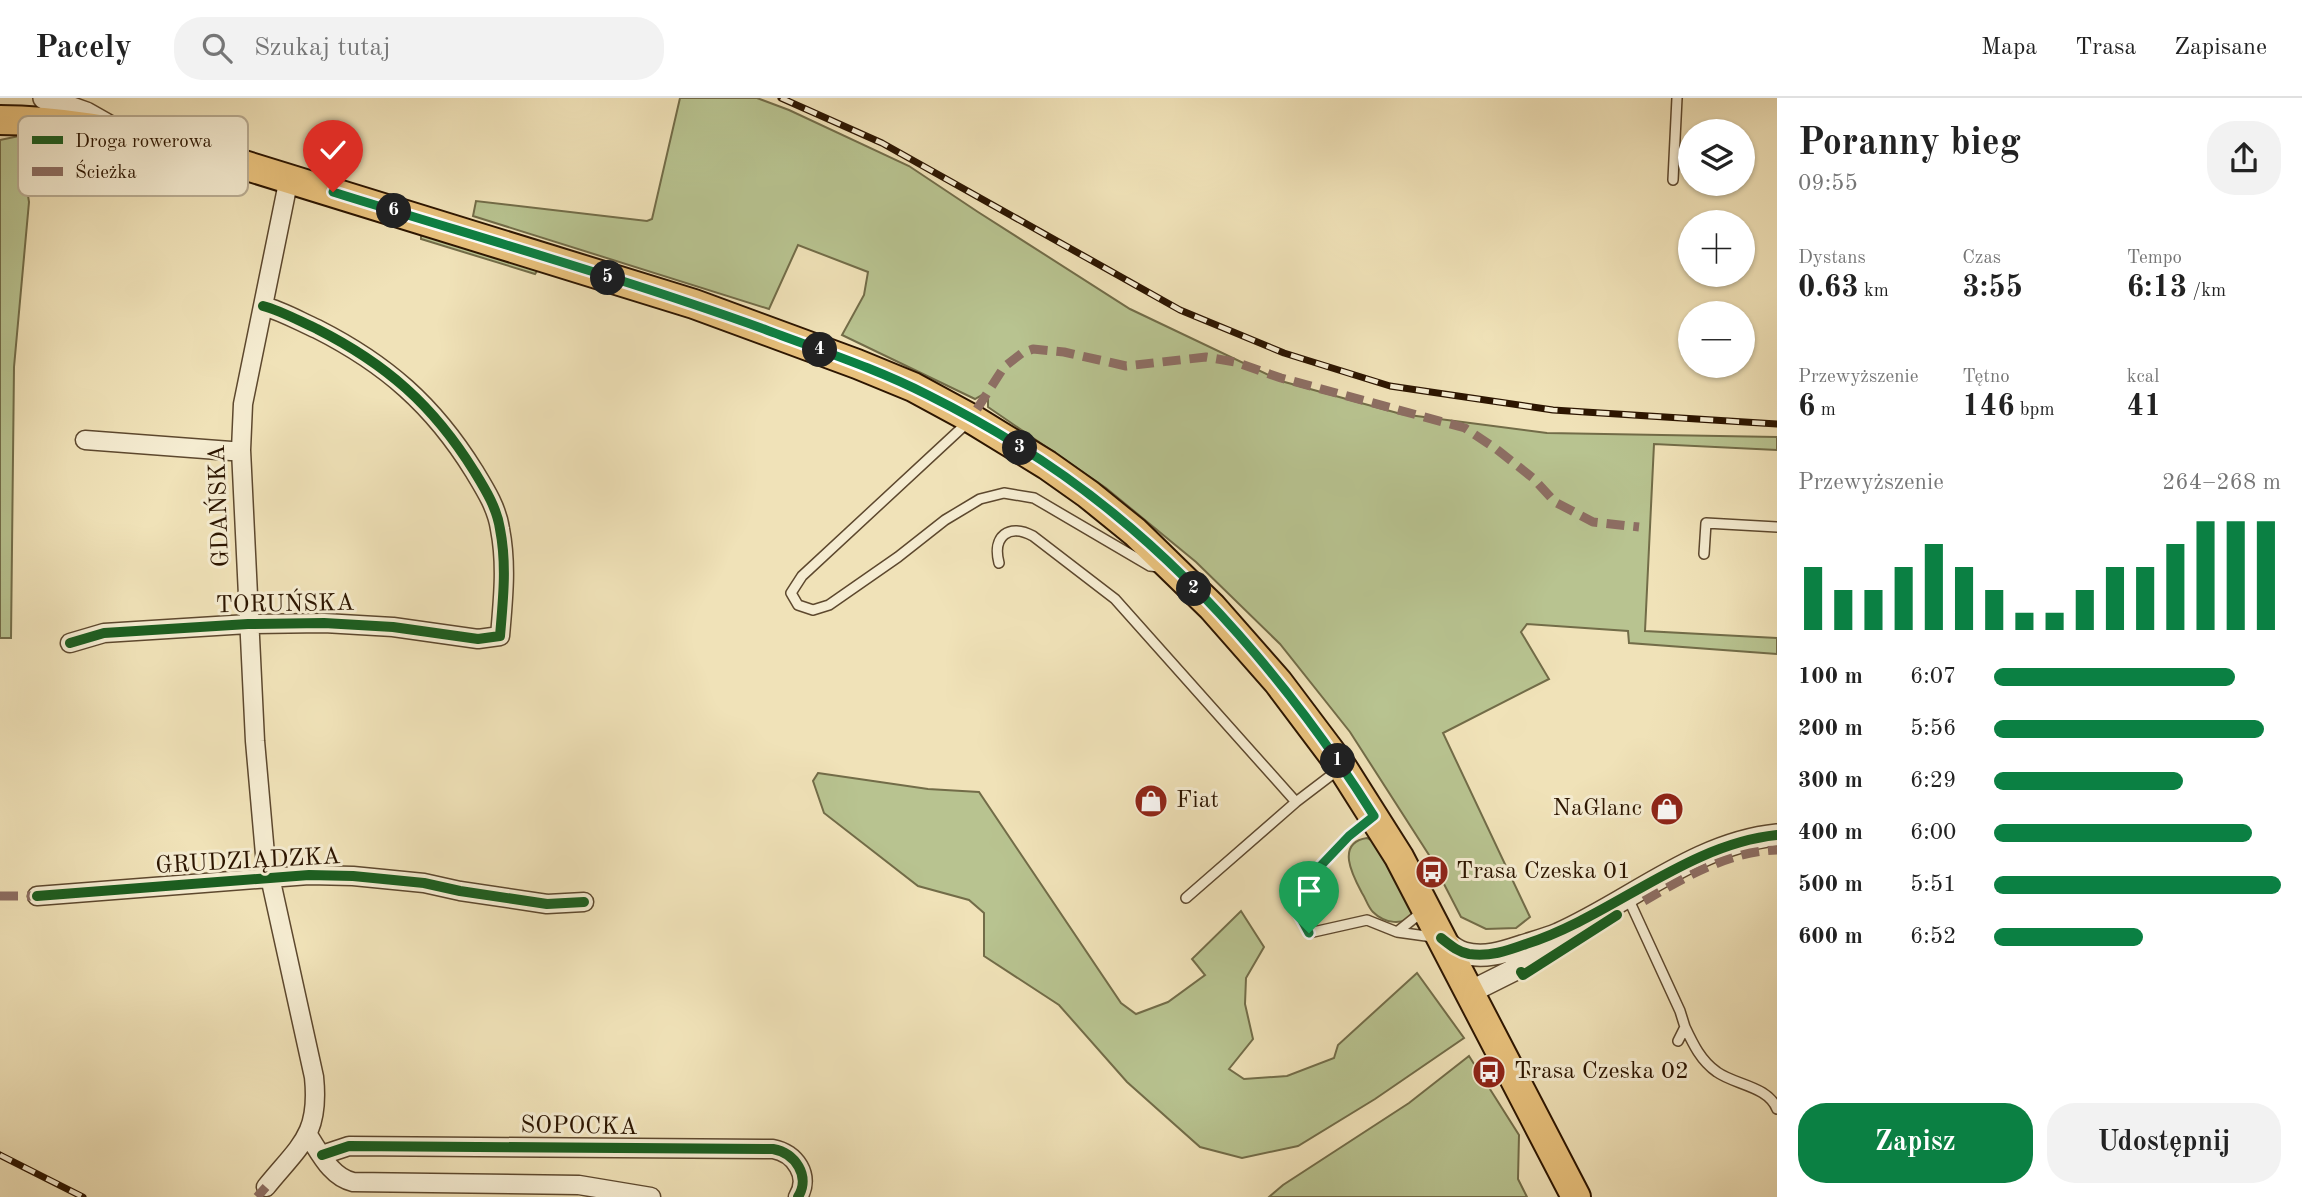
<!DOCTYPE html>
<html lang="pl">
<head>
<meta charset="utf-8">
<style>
  body { margin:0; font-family:"Old Standard TT",serif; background:#f2f2f2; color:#222; height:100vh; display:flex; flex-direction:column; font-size:26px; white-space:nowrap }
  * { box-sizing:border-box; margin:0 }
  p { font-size:23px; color:#767676 }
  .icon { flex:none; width:38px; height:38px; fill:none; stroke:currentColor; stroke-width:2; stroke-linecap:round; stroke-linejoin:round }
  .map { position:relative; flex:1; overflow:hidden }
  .side { display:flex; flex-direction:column; background:#fff; width:525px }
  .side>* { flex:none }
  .buttons { position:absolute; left:1678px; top:21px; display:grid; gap:14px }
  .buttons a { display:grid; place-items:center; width:77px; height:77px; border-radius:50%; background:#fff; box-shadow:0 2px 5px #0004; font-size:35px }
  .pin { position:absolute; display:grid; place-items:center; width:60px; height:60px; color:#fff; margin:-72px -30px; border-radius:50% 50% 50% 0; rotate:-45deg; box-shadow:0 0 7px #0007 }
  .pin .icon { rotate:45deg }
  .km { position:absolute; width:35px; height:35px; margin:-18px; border-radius:50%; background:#222; color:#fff; font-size:19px; line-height:35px; text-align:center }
  .round { display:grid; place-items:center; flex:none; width:74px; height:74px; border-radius:28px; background:#f2f2f2 }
  .headline { display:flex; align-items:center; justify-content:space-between; height:119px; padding:0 21px }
  h1 { font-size:38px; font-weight:800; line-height:52px }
  .figures { display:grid; grid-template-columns:repeat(3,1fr); gap:10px; height:119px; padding:7px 21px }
  .figures div { display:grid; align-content:center }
  .figures b { font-size:30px; font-weight:800 }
  .figures small { font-size:19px; font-weight:400 }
  .figures p { font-size:19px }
  .chart { height:196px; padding:14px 21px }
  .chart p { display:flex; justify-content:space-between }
  .chart svg { width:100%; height:126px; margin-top:7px; stroke:#0b8043; stroke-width:6 }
  .action { display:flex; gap:14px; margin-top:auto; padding:14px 21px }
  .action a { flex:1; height:80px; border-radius:28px; background:#0b8043; color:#fff; font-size:28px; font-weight:800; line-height:80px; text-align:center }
  .action a+a { background:#f2f2f2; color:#222 }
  ul { padding:0 21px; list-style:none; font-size:23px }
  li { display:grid; grid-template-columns:112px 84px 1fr; align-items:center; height:52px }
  li i { height:18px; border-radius:9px; background:#0b8043 }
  header { display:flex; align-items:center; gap:42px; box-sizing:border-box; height:98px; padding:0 35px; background:#fff; border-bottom:2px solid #e0e0e0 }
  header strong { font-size:33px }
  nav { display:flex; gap:38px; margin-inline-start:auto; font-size:24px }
  .search { width:490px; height:63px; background:#f2f2f2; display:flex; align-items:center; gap:18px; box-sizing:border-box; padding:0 24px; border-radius:28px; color:#767676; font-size:26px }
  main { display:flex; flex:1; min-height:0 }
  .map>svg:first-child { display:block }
</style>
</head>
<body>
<header>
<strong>Pacely</strong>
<div class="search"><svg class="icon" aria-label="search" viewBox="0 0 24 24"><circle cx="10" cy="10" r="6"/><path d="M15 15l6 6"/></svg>Szukaj tutaj</div>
<nav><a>Mapa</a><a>Trasa</a><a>Zapisane</a></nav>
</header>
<main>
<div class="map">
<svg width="1777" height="1099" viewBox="0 0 1777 1099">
  <rect width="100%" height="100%" fill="#f0e2b8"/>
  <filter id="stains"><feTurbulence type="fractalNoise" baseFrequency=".00286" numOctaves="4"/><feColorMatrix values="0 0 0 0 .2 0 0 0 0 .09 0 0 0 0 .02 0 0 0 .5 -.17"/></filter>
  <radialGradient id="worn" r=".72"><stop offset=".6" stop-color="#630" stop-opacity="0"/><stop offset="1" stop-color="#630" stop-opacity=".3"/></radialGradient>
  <!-- green -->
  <path fill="#b8c390" stroke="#726c48" stroke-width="2" d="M680,0H757L789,12L909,68L978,114L1130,211L1281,283L1401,316L1547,335L1777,339V352L1654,346L1645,533L1777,540V556L1629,545L1628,533L1527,526L1521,534L1549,581L1443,635L1530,819L1516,830L1486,831L1461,819L1429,757L1350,634L1280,546L1196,464L1106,390L988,309V301L982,297L975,301L842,237L864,197L868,174L798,147L769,211L473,118L476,103L647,123L652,121Z
    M19,38L29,104L14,269L11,540H0V42Z
    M421,134L539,170L535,176L421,141Z
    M818,675L928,691L979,694L1121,905L1136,916L1168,904L1205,877L1192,861L1241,813L1264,849L1246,880L1245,906L1253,941L1229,971L1244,981L1287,978L1334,960L1338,947L1417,875L1464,940L1375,1001L1298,1048L1242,1060L1200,1049L1127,984L1059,907L984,858V815L969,802L918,788L824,715L813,683Z
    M1367,740L1376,744L1413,815C1404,829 1384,825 1373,814C1368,809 1366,801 1362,795C1353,778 1335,745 1367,740Z
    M1469,958L1519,1037L1518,1081L1527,1099H1269L1283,1087L1409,1005Z"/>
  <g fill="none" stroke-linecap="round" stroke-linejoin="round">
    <defs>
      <path id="service" d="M1673,82L1677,0
        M967,325L802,478L791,495L798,507L813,512L829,507L898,459L945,422L980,401L1004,395L1034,400L1150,468L1159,469
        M1704,456L1706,425L1777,429
        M999,465C992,438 1009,425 1033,438L1115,501L1296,704
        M1370,721L1349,738L1290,800L1309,835L1367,822L1397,834L1422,814
        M1186,800L1296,704L1338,672
        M1628,800L1680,913L1685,929L1678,943
        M1397,834L1433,839
        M1685,929C1693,946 1701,963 1717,974C1735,987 1768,988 1777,1011"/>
      <path id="minor" d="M85,342L231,353L241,352
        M70,545L104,535L248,526L324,525L393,529L478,541L500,538C503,502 507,467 500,431C497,410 485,391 474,373C433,307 386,266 317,231C299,223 282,213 263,208
        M267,779L255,643L241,352L243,306L289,80
        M37,798L309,777L353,778L424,785L460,793L547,806L584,804
        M308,1037C320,1055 331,1079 353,1084L579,1087L651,1099
        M322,1057L349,1048L773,1051C795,1055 811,1078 798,1099
        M266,1089C300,1047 320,1037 314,979L270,779"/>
      <path id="tertiary" d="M44,0L86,15L109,28
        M1442,841C1449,846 1456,853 1464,855C1484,861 1504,854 1522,848C1534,844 1546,841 1558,836C1630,804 1696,745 1777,737
        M1470,894L1514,872L1548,845"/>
      <path id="primary" d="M0,22C61,22 120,34 179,47L694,206L857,266L913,289L972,321L1047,367L1088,396L1135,434L1212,509L1278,584L1342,669L1399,759L1576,1099"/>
    </defs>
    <!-- service casing -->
    <use href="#service" stroke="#5d482e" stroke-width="12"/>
    <!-- minor casing -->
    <use href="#minor" stroke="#5d482e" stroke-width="21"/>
    <!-- tertiary casing -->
    <use href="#tertiary" stroke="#5d482e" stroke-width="24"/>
    <!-- primary casing -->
    <use href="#primary" stroke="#2c1500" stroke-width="32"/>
    <!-- service -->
    <use href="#service" stroke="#f5ecd1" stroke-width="9"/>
    <!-- minor -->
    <use href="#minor" stroke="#f5ecd1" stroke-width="18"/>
    <!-- tertiary -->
    <use href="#tertiary" stroke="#f5ecd1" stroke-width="21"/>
    <!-- primary -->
    <use href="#primary" stroke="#e8c17c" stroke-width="28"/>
    <defs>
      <path id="rail" d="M781,0L882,45L1180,212L1284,255L1390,288L1553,312L1777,326
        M0,1057L83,1099"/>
    </defs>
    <!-- rail casing -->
    <use href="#rail" stroke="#2c1500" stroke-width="7"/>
    <!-- rail -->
    <use href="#rail" stroke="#f5ecd1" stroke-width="4.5" stroke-dasharray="13" stroke-linecap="butt"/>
    <!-- quiet -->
    <path stroke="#8d6e63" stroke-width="9" stroke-dasharray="18 9" stroke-linecap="butt" d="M977,311L1004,269L1022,255L1033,251L1064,254L1126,268L1206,259L1235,264L1281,280L1465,330L1495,350L1533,380L1555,404L1593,424L1639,429
      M0,798H37
      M1644,803C1685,779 1730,753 1777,752
      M257,1099L266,1089"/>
    <defs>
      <path id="cycleway" d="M70,545L104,535L248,526L324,525L393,529L478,541L500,538C503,502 507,467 500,431C497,410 485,391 474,373C433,307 386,266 317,231C299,223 282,213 263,208
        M37,798L309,777L353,778L424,785L460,793L547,806L584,804
        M1441,840C1450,847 1458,854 1469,856C1489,859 1507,853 1526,846C1611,819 1687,746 1777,737
        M1521,874L1523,877L1617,817
        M322,1057L349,1048L773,1051C795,1055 811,1078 798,1099"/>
    </defs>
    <!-- cycleway casing -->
    <use href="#cycleway" stroke="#f5ecd1" stroke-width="15"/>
    <!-- cycleway -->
    <use href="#cycleway" stroke="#1b5e20" stroke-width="10"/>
  </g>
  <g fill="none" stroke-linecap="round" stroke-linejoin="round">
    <defs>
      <path id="route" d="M333,94C477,139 623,180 764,231C819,252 875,270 928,297C992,329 1057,369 1113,415C1214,497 1305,608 1374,718L1349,738L1290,800L1309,835"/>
    </defs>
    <!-- route casing -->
    <use href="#route" stroke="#fff" stroke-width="14"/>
    <!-- route -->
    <use href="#route" stroke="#0b8043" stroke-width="9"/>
  </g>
  <!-- icons -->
  <defs>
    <symbol id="shop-disc" viewBox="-11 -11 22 22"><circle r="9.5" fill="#8f2418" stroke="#f5ecd1"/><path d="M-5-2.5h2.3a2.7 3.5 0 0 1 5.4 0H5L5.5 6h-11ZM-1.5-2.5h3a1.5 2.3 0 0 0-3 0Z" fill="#fff"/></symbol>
    <symbol id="bus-disc" viewBox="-11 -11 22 22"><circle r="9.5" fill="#8f2418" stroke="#f5ecd1"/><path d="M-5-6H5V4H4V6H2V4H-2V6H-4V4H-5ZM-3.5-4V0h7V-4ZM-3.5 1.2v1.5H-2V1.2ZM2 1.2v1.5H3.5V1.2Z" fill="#fff"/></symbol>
  </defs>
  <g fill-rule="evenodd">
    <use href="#shop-disc" x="1132" y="684" width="38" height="38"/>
    <use href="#shop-disc" x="1648" y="692" width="38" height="38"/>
    <use href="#bus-disc" x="1413" y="755" width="38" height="38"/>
    <use href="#bus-disc" x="1470" y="955" width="38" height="38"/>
  </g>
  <g text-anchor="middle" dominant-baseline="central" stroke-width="6" stroke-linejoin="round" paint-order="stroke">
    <!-- street labels -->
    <g font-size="24" fill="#2c1500" stroke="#f5ecd1">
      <text transform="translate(220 408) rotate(-92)">GDAŃSKA</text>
      <text transform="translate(285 507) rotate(-1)">TORUŃSKA</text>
      <text transform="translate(248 764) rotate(-3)">GRUDZIĄDZKA</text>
      <text transform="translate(579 1029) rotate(1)">SOPOCKA</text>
    </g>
    <!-- poi labels -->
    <g font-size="24" fill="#2c1500" stroke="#f5ecd1" text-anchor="start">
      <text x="1176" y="703">Fiat</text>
      <text x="1642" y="711" text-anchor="end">NaGlanc</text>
      <text x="1456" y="774">Trasa Czeska 01</text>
      <text x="1514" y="974">Trasa Czeska 02</text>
    </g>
  </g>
  <!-- legend -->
  <rect x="18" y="18" width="230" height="80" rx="10" fill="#f5ecd1" stroke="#b9ac92" stroke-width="2"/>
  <rect x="32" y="38" width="31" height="8" fill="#1b5e20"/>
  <rect x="32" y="69" width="31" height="9" fill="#8d6e63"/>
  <g font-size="19" fill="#2c1500">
    <text x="75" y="49">Droga rowerowa</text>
    <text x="75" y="80">Ścieżka</text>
  </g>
  <rect width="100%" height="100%" filter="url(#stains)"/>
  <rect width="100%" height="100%" fill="url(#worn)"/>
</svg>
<div class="buttons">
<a><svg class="icon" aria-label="layers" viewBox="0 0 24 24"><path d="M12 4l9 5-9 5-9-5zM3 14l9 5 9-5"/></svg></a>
<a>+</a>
<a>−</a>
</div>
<div class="pin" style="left:1309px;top:835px;background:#1e9e55"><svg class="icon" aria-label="arrive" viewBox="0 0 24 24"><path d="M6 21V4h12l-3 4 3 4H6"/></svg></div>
<div class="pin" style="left:333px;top:94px;background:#d93025"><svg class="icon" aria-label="check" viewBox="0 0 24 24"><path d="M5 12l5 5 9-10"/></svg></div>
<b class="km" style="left:1338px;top:663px">1</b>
<b class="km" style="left:1194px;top:491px">2</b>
<b class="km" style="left:1020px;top:350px">3</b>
<b class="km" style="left:820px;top:252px">4</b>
<b class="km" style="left:608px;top:180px">5</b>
<b class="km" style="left:394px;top:113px">6</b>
</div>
<section class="side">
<div class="headline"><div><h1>Poranny bieg</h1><p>09:55</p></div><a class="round"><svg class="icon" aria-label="share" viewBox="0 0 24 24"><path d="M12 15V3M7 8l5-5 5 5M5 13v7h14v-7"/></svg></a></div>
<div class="figures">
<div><p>Dystans</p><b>0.63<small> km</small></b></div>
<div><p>Czas</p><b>3:55</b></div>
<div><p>Tempo</p><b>6:13<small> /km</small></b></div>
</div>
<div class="figures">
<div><p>Przewyższenie</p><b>6<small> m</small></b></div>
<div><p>Tętno</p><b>146<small> bpm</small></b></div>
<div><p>kcal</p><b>41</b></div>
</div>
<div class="chart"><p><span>Przewyższenie</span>264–268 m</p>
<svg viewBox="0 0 160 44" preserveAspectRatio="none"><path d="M5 44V22M15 44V30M25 44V30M35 44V22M45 44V14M55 44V22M65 44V30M75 44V38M85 44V38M95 44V30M105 44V22M115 44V22M125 44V14M135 44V6M145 44V6M155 44V6"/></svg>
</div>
<ul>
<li><b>100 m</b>6:07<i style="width:84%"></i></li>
<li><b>200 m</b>5:56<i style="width:94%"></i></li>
<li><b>300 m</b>6:29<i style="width:66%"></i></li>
<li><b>400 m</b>6:00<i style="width:90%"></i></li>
<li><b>500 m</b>5:51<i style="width:100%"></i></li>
<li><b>600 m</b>6:52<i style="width:52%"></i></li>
</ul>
<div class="action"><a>Zapisz</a><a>Udostępnij</a></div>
</section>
</main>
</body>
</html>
